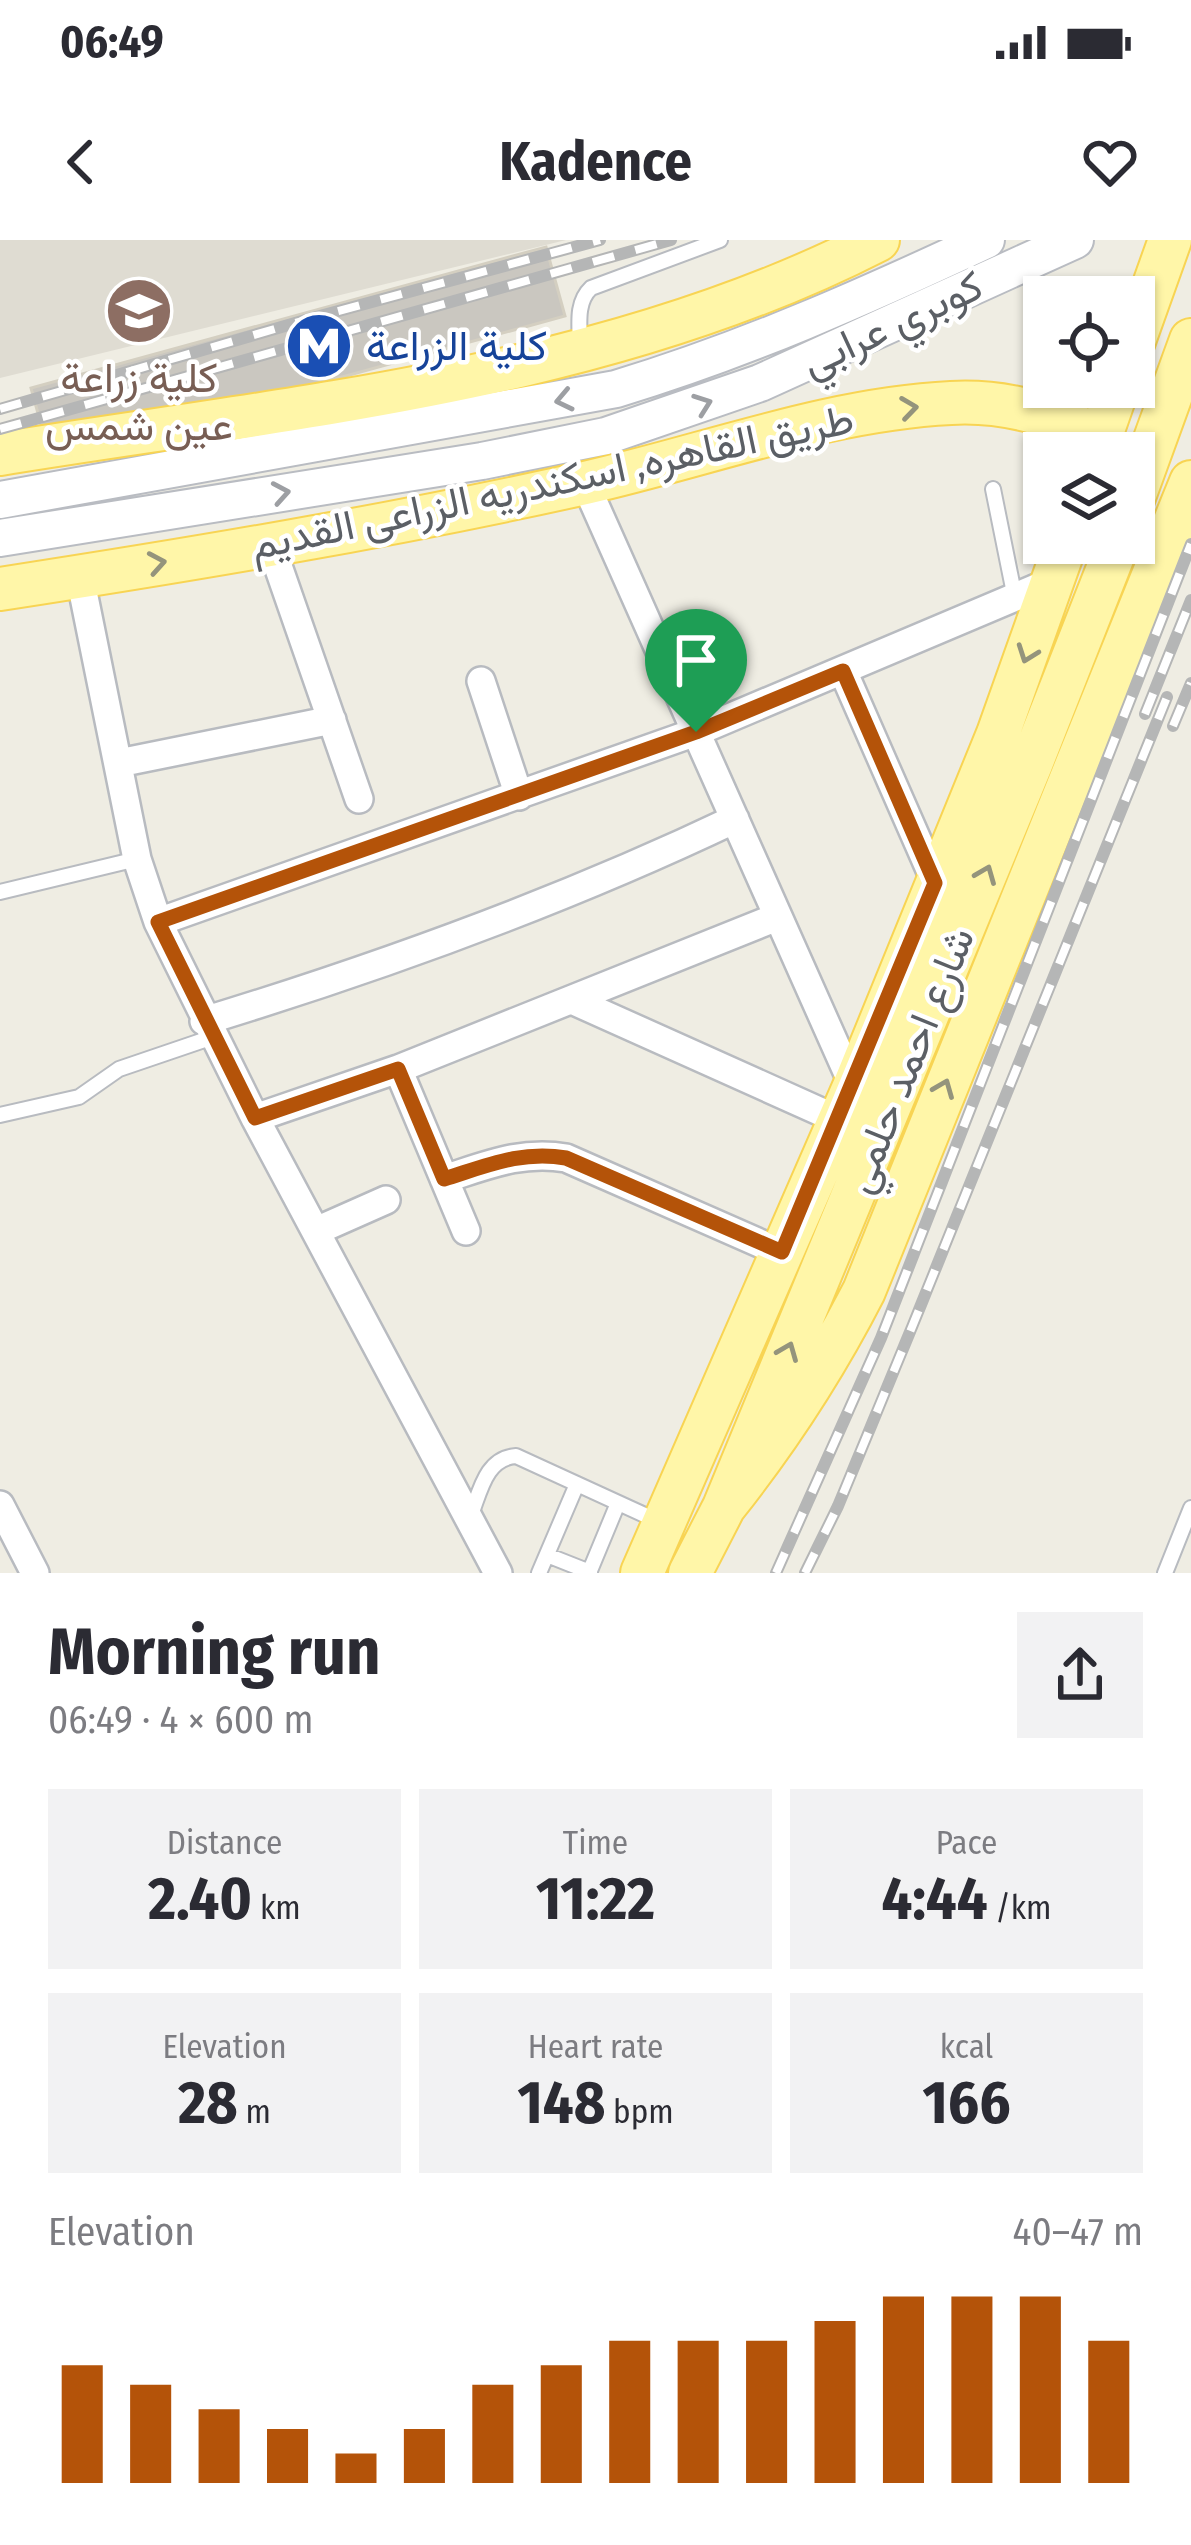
<!DOCTYPE html>
<html lang="en">
<head>
<meta charset="utf-8">
<style>
  body { margin:0; font-family:"Fira Sans Condensed",Vazirmatn,sans-serif; background:#f2f2f3; color:#2b2b33; height:100vh; display:flex; flex-direction:column; font-size:45px; white-space:nowrap }
  * { box-sizing:border-box; margin:0 }
  p { font-size:39px; color:#7c7c81 }
  .icon { flex:none; width:66px; height:66px; fill:none; stroke:currentColor; stroke-width:2; stroke-linecap:round; stroke-linejoin:round }
  .map { position:relative; height:1333px; overflow:hidden }
  .side { display:flex; flex-direction:column; background:#fff; flex:1 }
  .side>* { flex:none }
  .fabs { position:absolute; left:1023px; top:36px; display:grid; gap:24px }
  .fabs a { display:grid; place-items:center; width:132px; height:132px; border-radius:0px; background:#fff; box-shadow:0 3px 9px #0004; font-size:60px }
  .pin { position:absolute; display:grid; place-items:center; width:102px; height:102px; color:#fff; margin:-123px -51px; border-radius:50% 50% 50% 0; rotate:-45deg; box-shadow:0 0 12px #0007 }
  .pin .icon { rotate:45deg }
  .round { display:grid; place-items:center; flex:none; width:126px; height:126px; border-radius:0px; background:#f2f2f3 }
  .headline { display:flex; align-items:center; justify-content:space-between; height:204px; padding:0 48px }
  h1 { font-size:66px; font-weight:700; line-height:90px }
  .figures { display:grid; grid-template-columns:repeat(3,1fr); gap:18px; height:204px; padding:12px 48px }
  .figures div { display:grid; align-content:center; border-radius:0px; background:#f2f2f3; text-align:center }
  .figures b { font-size:60px; font-weight:700 }
  .figures small { font-size:33px; font-weight:400 }
  .figures p { font-size:33px }
  .chart { height:336px; padding:24px 48px }
  .chart p { display:flex; justify-content:space-between }
  .chart svg { width:100%; height:216px; margin-top:12px; stroke:#b45309; stroke-width:6 }
  .status { display:flex; justify-content:space-between; align-items:center; height:84px; padding:0 60px; background:#fff; direction:ltr }
  .status svg { height:33px; fill:currentColor }
  header { display:flex; justify-content:space-between; align-items:center; height:156px; padding:0 48px; background:#fff; font-size:54px; font-weight:700 }
  .map>svg:first-child { display:block }
</style>
</head>
<body>
<div class="status"><b>06:49</b><svg viewBox="0 0 49 12"><path d="M0 12V9h3v3zM5 12V6h3v6zM10 12V3h3v9zM15 12V0h3v12zM26 1h20v11H26zM47 4h2v5h-2z"/></svg></div>
<header><svg class="icon" aria-label="back" viewBox="0 0 24 24"><path d="M15 5l-7 7 7 7"/></svg>Kadence<svg class="icon" aria-label="heart" viewBox="0 0 24 24"><path d="M12 20l-8-8c-3-5 5-10 8-4 3-6 11-1 8 4z"/></svg></header>
<div class="map">
<svg width="1191" height="1333" viewBox="0 0 1191 1333">
  <rect width="100%" height="100%" fill="#efede3"/>
  <!-- education -->
  <path fill="#dfdcd2" d="M0,0H566L0,138Z"/>
  <!-- building -->
  <path fill="#cac7c0" stroke="#d4cfc1" stroke-width="3" d="M546,7L565,76L50,217L31,148Z"/>
  <g fill="none" stroke-linecap="round" stroke-linejoin="round">
    <defs>
      <path id="lane" d="M580,107C580,87 575,63 591,48L720,0
        M993,249L1015,358
        M0,652L137,619
        M0,875L79,857L119,829L213,797
        M470,1277C480,1253 485,1218 516,1216L660,1282
        M547,1315L590,1332
        M539,1333L577,1244
        M589,1333L618,1263
        M1165,1333L1191,1268"/>
      <path id="street" d="M585,243L854,847
        M270,303L359,559
        M80,337L137,619L158,682L255,878L498,1333
        M843,431L936,643
        M481,441L519,556
        M119,523L332,480
        M158,682L696,492L1053,341
        M574,761L839,880
        M204,781C387,725 563,661 735,579
        M398,829L466,991
        M255,878L398,829L777,677
        M444,939C485,926 522,910 566,918L782,1013
        M316,991L386,960
        M0,1265L35,1333"/>
      <path id="secondary" d="M0,260L616,149C745,110 864,57 986,0
        M0,298L482,221L606,196L760,143L1075,0"/>
      <path id="primary" d="M1134,101L1170,0
        M1095,213L1118,147
        M0,214C296,166 608,139 878,0
        M1134,257L1191,100
        M0,349C195,319 392,286 585,243C705,216 827,169 951,163C1004,160 1052,174 1100,197
        M724,1267C779,1198 824,1129 864,1051L1191,242
        M642,1333L854,847L998,494L1066,303
        M690,1333L724,1267L1031,524L1118,303"/>
    </defs>
    <!-- lane casing -->
    <use href="#lane" stroke="#b8bbc0" stroke-width="18"/>
    <!-- street casing -->
    <use href="#street" stroke="#b8bbc0" stroke-width="32"/>
    <!-- secondary casing -->
    <use href="#secondary" stroke="#b9bcc2" stroke-width="40"/>
    <!-- primary casing -->
    <use href="#primary" stroke="#f8d453" stroke-width="46"/>
    <!-- lane -->
    <use href="#lane" stroke="#fff" stroke-width="14"/>
    <!-- street -->
    <use href="#street" stroke="#fff" stroke-width="27"/>
    <!-- secondary -->
    <use href="#secondary" stroke="#fff" stroke-width="36"/>
    <!-- primary -->
    <use href="#primary" stroke="#fff6a8" stroke-width="42"/>
    <defs>
      <path id="rail" d="M0,169L309,79L600,0
        M0,189L671,0
        M1145,474L1191,360
        M1173,486L1191,443
        M776,1333L881,1098L1191,304
        M805,1333L838,1266L912,1087L1167,457"/>
    </defs>
    <!-- rail casing -->
    <use href="#rail" stroke="#b5b6b6" stroke-width="12"/>
    <!-- rail -->
    <use href="#rail" stroke="#fff" stroke-width="8" stroke-dasharray="22" stroke-linecap="butt"/>
  </g>
  <!-- one-way arrows -->
  <defs><path id="oneway-chevron" d="M-2-3.5L2.5 0L-2 3.5" fill="none" stroke-width="1.6" stroke-linecap="round" stroke-linejoin="round" transform="scale(3)"/></defs>
  <g stroke="#9d9fa3">
    <use href="#oneway-chevron" transform="translate(564 160) rotate(168)"/>
    <use href="#oneway-chevron" transform="translate(703 164) rotate(-20)"/>
    <use href="#oneway-chevron" transform="translate(281 253) rotate(-10)"/>
  </g>
  <g stroke="#94947c">
    <use href="#oneway-chevron" transform="translate(909 168) rotate(-8)"/>
    <use href="#oneway-chevron" transform="translate(157 323) rotate(-10)"/>
    <use href="#oneway-chevron" transform="translate(1027 414) rotate(110)"/>
    <use href="#oneway-chevron" transform="translate(986 634) rotate(-68)"/>
    <use href="#oneway-chevron" transform="translate(944 848) rotate(-68)"/>
    <use href="#oneway-chevron" transform="translate(788 1111) rotate(-68)"/>
  </g>
  <g fill="none" stroke-linecap="round" stroke-linejoin="round">
    <defs>
      <path id="route" d="M843,431L935,643L782,1012L566,918C522,910 486,926 444,939L398,829L255,878L158,682L696,492Z"/>
    </defs>
    <!-- route casing -->
    <use href="#route" stroke="#fff" stroke-width="24"/>
    <!-- route -->
    <use href="#route" stroke="#b45309" stroke-width="15"/>
  </g>
  <!-- icons -->
  <defs>
    <symbol id="university-disc" viewBox="-11 -11 22 22"><circle r="9.5" fill="#8d6e63" stroke="#fff"/><path d="M0-5L7-2L0 1L-7-2ZM-4 1L0 2.5L4 1V4Q0 6-4 4Z" fill="#fff"/></symbol>
    <symbol id="metro-disc" viewBox="-11 -11 22 22"><circle r="9.5" fill="#1a4fb4" stroke="#fff"/><path d="M-5.5 5V-5H-3L0 0L3-5H5.5V5H3V-.5L0 4L-3-.5V5Z" fill="#fff"/></symbol>
  </defs>
  <g fill-rule="evenodd">
    <use href="#university-disc" x="101" y="33" width="76" height="76"/>
    <use href="#metro-disc" x="281" y="68" width="76" height="76"/>
  </g>
  <g text-anchor="middle" dominant-baseline="central" stroke-width="9" stroke-linejoin="round" paint-order="stroke">
    <!-- street labels -->
    <g font-size="42" fill="#5b5f65" stroke="#fff">
      <text transform="translate(892 84) rotate(-25)">كوبري عرابي</text>
      <text transform="translate(552 242) rotate(-12)">طريق القاهره, اسكندريه الزراعى القديم</text>
      <text transform="translate(909 820) rotate(-68)">شارع احمد حلمي</text>
    </g>
    <!-- transit labels -->
    <g font-size="42" fill="#164399" stroke="#fff" text-anchor="start">
      <text x="366" y="106">كلية الزراعة</text>
    </g>
    <!-- education labels -->
    <g font-size="42" fill="#785e54" stroke="#fff">
      <text x="139" y="138">كلية زراعة<tspan x="139" dy="48">عين شمس</tspan></text>
    </g>
  </g>
</svg>
<div class="fabs">
<a><svg class="icon" aria-label="locate" viewBox="0 0 24 24"><circle cx="12" cy="12" r="6"/><path d="M12 2v4M12 18v4M2 12h4M18 12h4"/></svg></a>
<a><svg class="icon" aria-label="layers" viewBox="0 0 24 24"><path d="M12 4l9 5-9 5-9-5zM3 14l9 5 9-5"/></svg></a>
</div>
<div class="pin" style="left:696px;top:492px;background:#1e9e55"><svg class="icon" aria-label="arrive" viewBox="0 0 24 24"><path d="M6 21V4h12l-3 4 3 4H6"/></svg></div>
</div>
<section class="side">
<div class="headline"><div><h1>Morning run</h1><p>06:49 · 4 × 600 m</p></div><a class="round"><svg class="icon" aria-label="share" viewBox="0 0 24 24"><path d="M12 15V3M7 8l5-5 5 5M5 13v7h14v-7"/></svg></a></div>
<div class="figures">
<div><p>Distance</p><b>2.40<small> km</small></b></div>
<div><p>Time</p><b>11:22</b></div>
<div><p>Pace</p><b>4:44<small> /km</small></b></div>
</div>
<div class="figures">
<div><p>Elevation</p><b>28<small> m</small></b></div>
<div><p>Heart rate</p><b>148<small> bpm</small></b></div>
<div><p>kcal</p><b>166</b></div>
</div>
<div class="chart"><p><span>Elevation</span>40–47 m</p>
<svg viewBox="0 0 160 44" preserveAspectRatio="none"><path d="M5 44V20M15 44V24M25 44V29M35 44V33M45 44V38M55 44V33M65 44V24M75 44V20M85 44V15M95 44V15M105 44V15M115 44V11M125 44V6M135 44V6M145 44V6M155 44V15"/></svg>
</div>
</section>
</body>
</html>
